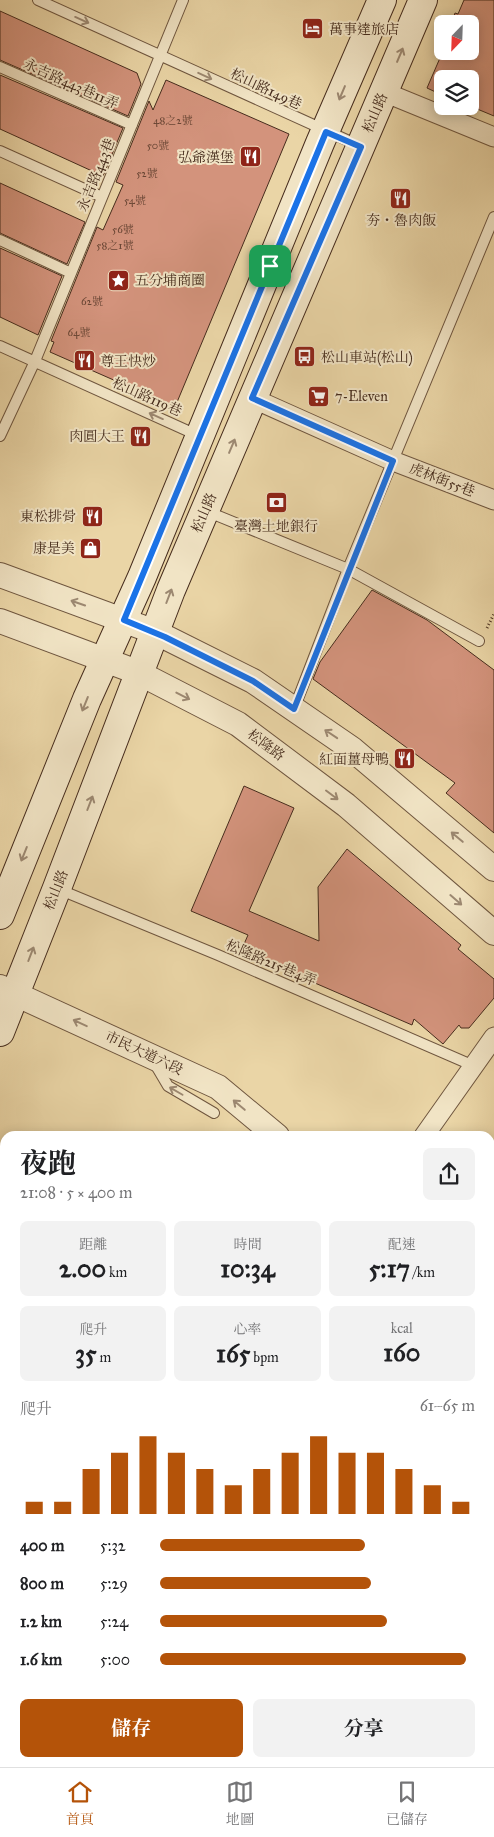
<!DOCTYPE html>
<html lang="zh-TW">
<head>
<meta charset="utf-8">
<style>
  body { margin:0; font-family:"IM FELL Great Primer","Noto Serif TC",serif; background:#f2f2f2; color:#202124; height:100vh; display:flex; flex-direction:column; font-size:19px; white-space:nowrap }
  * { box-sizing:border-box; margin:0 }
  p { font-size:16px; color:#757577 }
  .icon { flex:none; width:28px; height:28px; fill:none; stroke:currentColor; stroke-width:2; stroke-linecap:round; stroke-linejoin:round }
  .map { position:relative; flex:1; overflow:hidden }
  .side { position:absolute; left:0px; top:1131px; width:495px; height:636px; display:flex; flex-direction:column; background:#fff; border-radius:15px 15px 0 0; box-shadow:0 2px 12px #0003 }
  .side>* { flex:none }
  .needle { width:32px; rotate:203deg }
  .fabs { position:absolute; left:434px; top:15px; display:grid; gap:10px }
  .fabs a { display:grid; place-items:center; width:45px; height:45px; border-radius:8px; background:#fff; box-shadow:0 2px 12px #0003; font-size:25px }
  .pin { position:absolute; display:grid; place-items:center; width:42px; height:42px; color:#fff; margin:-21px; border-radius:10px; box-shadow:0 2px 8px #0006 }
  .round { display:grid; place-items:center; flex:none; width:52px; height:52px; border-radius:8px; background:#f2f2f2 }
  .summary { display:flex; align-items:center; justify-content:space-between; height:85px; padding:0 20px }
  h1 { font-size:28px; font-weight:700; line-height:38px }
  .figures { display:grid; grid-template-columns:repeat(3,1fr); gap:8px; height:85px; padding:5px 20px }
  .figures div { display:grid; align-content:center; border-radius:8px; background:#f2f2f2; text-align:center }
  .figures b { font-size:25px; font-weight:700 }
  .figures small { font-size:14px; font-weight:400 }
  .figures p { font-size:14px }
  .chart { height:140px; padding:10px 20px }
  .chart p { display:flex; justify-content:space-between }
  .chart svg { width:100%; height:90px; margin-top:5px; stroke:#b45309; stroke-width:6 }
  .primary-button { display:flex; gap:10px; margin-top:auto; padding:10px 20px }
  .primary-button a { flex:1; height:58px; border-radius:8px; background:#b45309; color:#fff; font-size:20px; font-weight:700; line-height:58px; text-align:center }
  .primary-button a+a { background:#f2f2f2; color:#202124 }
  ul { padding:0 20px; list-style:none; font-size:16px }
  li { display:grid; grid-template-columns:80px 60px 1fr; align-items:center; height:38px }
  li i { height:12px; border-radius:6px; background:#b45309 }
  .tab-bar { display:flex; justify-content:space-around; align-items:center; height:70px; border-top:1px solid #e0e0e0; background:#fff; font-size:14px; color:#757577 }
  .tab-bar a { display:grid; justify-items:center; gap:2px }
  .tab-bar .selected { color:#b45309 }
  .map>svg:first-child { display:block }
</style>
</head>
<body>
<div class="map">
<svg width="494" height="1767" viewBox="0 0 494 1767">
  <rect width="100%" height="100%" fill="#ead5a6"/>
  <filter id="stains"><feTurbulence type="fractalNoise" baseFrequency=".004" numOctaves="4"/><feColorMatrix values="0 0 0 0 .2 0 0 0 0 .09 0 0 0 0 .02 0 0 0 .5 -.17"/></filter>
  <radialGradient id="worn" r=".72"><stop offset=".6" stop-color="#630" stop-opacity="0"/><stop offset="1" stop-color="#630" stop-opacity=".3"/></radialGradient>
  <!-- building -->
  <path fill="#d3937c" stroke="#462c1d" d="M464,0H494V116L470,106V79H442V95L427,88L443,51H470V24H451L455,13L458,14Z
    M0,11L137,73L141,84L128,116L0,60Z
    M0,75L123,128L103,176L0,129Z
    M166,80L289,134L175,407L50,352L54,342L51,341L97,227L103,230L123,185L116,182L149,101L153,110Z
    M0,183L85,222L67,264L0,233Z
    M0,248L62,276L38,335L0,317Z
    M372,590L427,620L494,670V833L446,793L455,783L313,679L320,662Z
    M244,786L294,808L249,911L319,941L318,887L347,849L461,945L458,949L494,979V998L469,1028H461L459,1025L443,1044L414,1019L412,1025L241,951L248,935L191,911Z"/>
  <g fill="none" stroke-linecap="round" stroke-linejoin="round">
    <defs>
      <path id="service" d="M38,0L360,146
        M0,67L132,125
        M0,151L102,197
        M0,240L71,273
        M0,346L199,436
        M0,436L35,361L183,0
        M206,511L348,569L479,641
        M294,709L348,569L494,217
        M58,889L218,955L474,1066
        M155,1064L168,1086L214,1113"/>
      <path id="pedestrian" d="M0,1661L5,1662
        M64,1767L65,1762
        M388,1767L389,1762"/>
      <path id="minor" d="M384,92L494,137
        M252,398L393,461L494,500
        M424,1136L494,1037
        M490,1452L494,1440"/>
      <path id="tertiary" d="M0,575L155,632L253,681L352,749L494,869
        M0,621L137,672L238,724L346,805L494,933
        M0,987L218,1087L277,1136
        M0,1248L5,1250
        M490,1282L494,1284
        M490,1410L494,1411"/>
      <path id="secondary" d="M0,915L87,699L142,577L320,143L382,0
        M0,1032L57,888L171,590L423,0
        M0,1457L5,1459
        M0,1496L5,1498
        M490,1653L494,1655
        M490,1701L494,1703"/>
    </defs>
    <!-- service casing -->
    <use href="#service" stroke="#6f563f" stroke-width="12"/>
    <!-- pedestrian casing -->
    <use href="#pedestrian" stroke="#6f563f" stroke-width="18"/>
    <!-- minor casing -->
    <use href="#minor" stroke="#6f563f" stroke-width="21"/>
    <!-- tertiary casing -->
    <use href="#tertiary" stroke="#6f563f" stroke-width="26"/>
    <!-- secondary casing -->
    <use href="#secondary" stroke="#462c1d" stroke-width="30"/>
    <!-- path -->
    <path stroke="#462c1d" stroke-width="3" stroke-dasharray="1 2.5" stroke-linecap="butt" d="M487,628L494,614
      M358,1767L359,1762"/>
    <!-- service -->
    <use href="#service" stroke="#f1e4c5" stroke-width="10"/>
    <!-- pedestrian -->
    <use href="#pedestrian" stroke="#f1e4c5" stroke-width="15"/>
    <!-- minor -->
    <use href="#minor" stroke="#f1e4c5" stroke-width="19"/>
    <!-- tertiary -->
    <use href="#tertiary" stroke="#f1e4c5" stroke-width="24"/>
    <!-- secondary -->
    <use href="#secondary" stroke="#f1e4c5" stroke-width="28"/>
  </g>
  <!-- one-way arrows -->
  <defs><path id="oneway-shaft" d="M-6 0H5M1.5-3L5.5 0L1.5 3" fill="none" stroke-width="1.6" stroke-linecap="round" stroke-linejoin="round" transform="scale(1.25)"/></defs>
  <g stroke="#9c8871">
    <use href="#oneway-shaft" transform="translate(82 20) rotate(24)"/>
    <use href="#oneway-shaft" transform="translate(400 55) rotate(-67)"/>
    <use href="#oneway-shaft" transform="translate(205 76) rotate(25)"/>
    <use href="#oneway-shaft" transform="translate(342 93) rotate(113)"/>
    <use href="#oneway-shaft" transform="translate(156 416) rotate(-156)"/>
    <use href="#oneway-shaft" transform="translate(232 446) rotate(-67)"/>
    <use href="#oneway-shaft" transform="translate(169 596) rotate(-69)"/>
    <use href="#oneway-shaft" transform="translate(78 603) rotate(-161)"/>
    <use href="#oneway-shaft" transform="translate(183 696) rotate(27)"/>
    <use href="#oneway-shaft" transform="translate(85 704) rotate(112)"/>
    <use href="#oneway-shaft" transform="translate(331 734) rotate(-146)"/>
    <use href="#oneway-shaft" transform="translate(332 795) rotate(37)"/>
    <use href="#oneway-shaft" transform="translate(90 803) rotate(-69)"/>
    <use href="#oneway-shaft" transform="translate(457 837) rotate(-140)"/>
    <use href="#oneway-shaft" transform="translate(24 854) rotate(112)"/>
    <use href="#oneway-shaft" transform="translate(456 900) rotate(41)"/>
    <use href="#oneway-shaft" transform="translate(31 954) rotate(-69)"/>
    <use href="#oneway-shaft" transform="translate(80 1023) rotate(-155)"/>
    <use href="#oneway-shaft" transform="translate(176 1091) rotate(-150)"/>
    <use href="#oneway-shaft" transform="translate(239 1105) rotate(-140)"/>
  </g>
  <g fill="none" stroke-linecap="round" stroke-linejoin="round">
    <defs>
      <path id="route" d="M326,132L361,147L252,398L393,461L294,709L253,681L165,637L124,620Z"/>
    </defs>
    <!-- route casing -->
    <use href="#route" stroke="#fff" stroke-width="10"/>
    <!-- route -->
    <use href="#route" stroke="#1a73e8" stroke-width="6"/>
  </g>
  <!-- icons -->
  <defs>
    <symbol id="hotel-square" viewBox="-11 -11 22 22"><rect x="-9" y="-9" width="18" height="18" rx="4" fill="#8f2418" stroke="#f1e4c5"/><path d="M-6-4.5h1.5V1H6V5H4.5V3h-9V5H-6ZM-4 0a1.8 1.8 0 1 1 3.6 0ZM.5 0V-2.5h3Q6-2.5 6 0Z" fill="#fff"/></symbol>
    <symbol id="restaurant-square" viewBox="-11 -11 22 22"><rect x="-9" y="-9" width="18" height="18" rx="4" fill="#8f2418" stroke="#f1e4c5"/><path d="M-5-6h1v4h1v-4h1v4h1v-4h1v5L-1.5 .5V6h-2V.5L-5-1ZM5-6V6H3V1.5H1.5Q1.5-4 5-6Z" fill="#fff"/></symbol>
    <symbol id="sight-square" viewBox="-11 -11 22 22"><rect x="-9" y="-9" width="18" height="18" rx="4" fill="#8f2418" stroke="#f1e4c5"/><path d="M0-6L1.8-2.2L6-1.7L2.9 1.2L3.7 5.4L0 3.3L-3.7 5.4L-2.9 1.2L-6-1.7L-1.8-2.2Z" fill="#fff"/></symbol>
    <symbol id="bus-square" viewBox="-11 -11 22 22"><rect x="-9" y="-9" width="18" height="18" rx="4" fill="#8f2418" stroke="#f1e4c5"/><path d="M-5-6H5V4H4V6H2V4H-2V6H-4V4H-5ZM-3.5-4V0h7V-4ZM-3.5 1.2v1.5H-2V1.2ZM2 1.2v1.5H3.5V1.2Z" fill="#fff"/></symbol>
    <symbol id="supermarket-square" viewBox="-11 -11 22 22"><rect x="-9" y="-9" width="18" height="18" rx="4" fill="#8f2418" stroke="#f1e4c5"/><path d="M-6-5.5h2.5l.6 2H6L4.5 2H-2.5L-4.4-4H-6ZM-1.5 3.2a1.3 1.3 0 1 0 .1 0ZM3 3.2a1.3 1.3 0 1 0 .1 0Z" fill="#fff"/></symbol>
    <symbol id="bank-square" viewBox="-11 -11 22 22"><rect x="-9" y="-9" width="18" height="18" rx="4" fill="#8f2418" stroke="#f1e4c5"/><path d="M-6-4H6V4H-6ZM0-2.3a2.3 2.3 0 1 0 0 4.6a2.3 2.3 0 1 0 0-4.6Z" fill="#fff"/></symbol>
    <symbol id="shop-square" viewBox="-11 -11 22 22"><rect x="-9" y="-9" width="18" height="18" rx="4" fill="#8f2418" stroke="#f1e4c5"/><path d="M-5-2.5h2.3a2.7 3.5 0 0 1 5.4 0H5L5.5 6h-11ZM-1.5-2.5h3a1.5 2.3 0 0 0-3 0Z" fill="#fff"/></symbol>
  </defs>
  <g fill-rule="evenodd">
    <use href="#hotel-square" x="300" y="16" width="25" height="25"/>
    <use href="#restaurant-square" x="238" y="144" width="25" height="25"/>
    <use href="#restaurant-square" x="388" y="186" width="25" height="25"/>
    <use href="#sight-square" x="106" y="268" width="25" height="25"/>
    <use href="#bus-square" x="292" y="344" width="25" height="25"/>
    <use href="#restaurant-square" x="72" y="348" width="25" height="25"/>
    <use href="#supermarket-square" x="306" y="384" width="25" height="25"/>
    <use href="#restaurant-square" x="128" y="424" width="25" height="25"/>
    <use href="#bank-square" x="264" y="490" width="25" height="25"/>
    <use href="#restaurant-square" x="80" y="504" width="25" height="25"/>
    <use href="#shop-square" x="78" y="536" width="25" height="25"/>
    <use href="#restaurant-square" x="392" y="746" width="25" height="25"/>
  </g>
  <g text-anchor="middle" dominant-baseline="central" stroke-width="4" stroke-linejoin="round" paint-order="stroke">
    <!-- number labels -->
    <g font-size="11" fill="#694635">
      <text x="173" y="120">48之2號</text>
      <text x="158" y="145">50號</text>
      <text x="147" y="173">52號</text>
      <text x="135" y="200">54號</text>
      <text x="123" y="229">56號</text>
      <text x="115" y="245">58之1號</text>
      <text x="92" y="301">62號</text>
      <text x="79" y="332">64號</text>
    </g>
    <!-- poi labels -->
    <g font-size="14" fill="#462c1d" stroke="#f1e4c5" text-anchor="start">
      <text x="329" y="29">萬事達旅店</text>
      <text x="234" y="157" text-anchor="end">弘爺漢堡</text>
      <text x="401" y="220" text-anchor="middle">夯・魯肉飯</text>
      <text x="135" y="280">五分埔商圈</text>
      <text x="321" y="357">松山車站(松山)</text>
      <text x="100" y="361">尊王快炒</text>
      <text x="335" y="396">7-Eleven</text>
      <text x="125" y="436" text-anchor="end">肉圓大王</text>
      <text x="76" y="516" text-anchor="end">東松排骨</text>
      <text x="276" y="526" text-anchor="middle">臺灣土地銀行</text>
      <text x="75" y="548" text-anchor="end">康是美</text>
      <text x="389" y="759" text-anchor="end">紅面薑母鴨</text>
    </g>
    <!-- street labels -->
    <g font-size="14" fill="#462c1d" stroke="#f1e4c5">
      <text transform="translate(71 84) rotate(24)">永吉路443巷11弄</text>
      <text transform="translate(266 89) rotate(25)">松山路149巷</text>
      <text transform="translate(375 113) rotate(-67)">松山路</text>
      <text transform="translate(96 175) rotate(-68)">永吉路443巷</text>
      <text transform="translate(147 397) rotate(24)">松山路119巷</text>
      <text transform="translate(442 480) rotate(21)">虎林街55巷</text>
      <text transform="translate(204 513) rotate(-67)">松山路</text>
      <text transform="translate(266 745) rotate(37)">松隆路</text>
      <text transform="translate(56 890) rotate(-68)">松山路</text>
      <text transform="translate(271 963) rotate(23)">松隆路215巷4弄</text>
      <text transform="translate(144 1053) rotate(25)">市民大道六段</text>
    </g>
  </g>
  <rect width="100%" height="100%" filter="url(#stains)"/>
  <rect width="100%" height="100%" fill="url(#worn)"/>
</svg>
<div class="fabs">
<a><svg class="needle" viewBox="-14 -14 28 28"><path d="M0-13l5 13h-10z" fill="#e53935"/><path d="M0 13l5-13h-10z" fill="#757577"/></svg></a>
<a><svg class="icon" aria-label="layers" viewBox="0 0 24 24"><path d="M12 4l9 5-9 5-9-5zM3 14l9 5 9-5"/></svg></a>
</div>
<div class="pin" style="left:270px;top:266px;background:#1e9e55"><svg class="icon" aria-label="arrive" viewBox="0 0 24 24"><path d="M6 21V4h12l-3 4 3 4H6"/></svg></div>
<section class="side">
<div class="summary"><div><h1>夜跑</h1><p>21:08 · 5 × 400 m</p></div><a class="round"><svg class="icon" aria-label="share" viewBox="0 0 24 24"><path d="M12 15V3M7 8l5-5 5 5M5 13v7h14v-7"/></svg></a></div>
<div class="figures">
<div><p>距離</p><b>2.00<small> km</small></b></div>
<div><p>時間</p><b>10:34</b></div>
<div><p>配速</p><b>5:17<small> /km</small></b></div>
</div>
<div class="figures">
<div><p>爬升</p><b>35<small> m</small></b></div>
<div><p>心率</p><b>165<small> bpm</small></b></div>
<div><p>kcal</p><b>160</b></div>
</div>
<div class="chart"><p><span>爬升</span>61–65 m</p>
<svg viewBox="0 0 160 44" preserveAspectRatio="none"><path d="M5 44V38M15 44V38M25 44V22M35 44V14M45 44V6M55 44V14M65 44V22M75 44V30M85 44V22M95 44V14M105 44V6M115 44V14M125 44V14M135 44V22M145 44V30M155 44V38"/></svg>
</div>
<ul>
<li><b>400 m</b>5:32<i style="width:65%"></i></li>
<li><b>800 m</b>5:29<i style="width:67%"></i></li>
<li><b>1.2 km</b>5:24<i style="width:72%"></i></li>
<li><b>1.6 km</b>5:00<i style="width:97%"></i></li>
</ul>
<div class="primary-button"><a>儲存</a><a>分享</a></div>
</section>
</div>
<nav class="tab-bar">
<a class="selected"><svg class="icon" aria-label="home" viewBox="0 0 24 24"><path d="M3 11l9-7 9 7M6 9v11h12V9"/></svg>首頁</a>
<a><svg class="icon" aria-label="map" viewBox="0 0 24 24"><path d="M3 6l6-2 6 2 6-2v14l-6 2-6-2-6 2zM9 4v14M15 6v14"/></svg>地圖</a>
<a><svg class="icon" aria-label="saved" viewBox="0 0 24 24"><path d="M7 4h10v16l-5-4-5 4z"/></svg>已儲存</a>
</nav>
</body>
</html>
